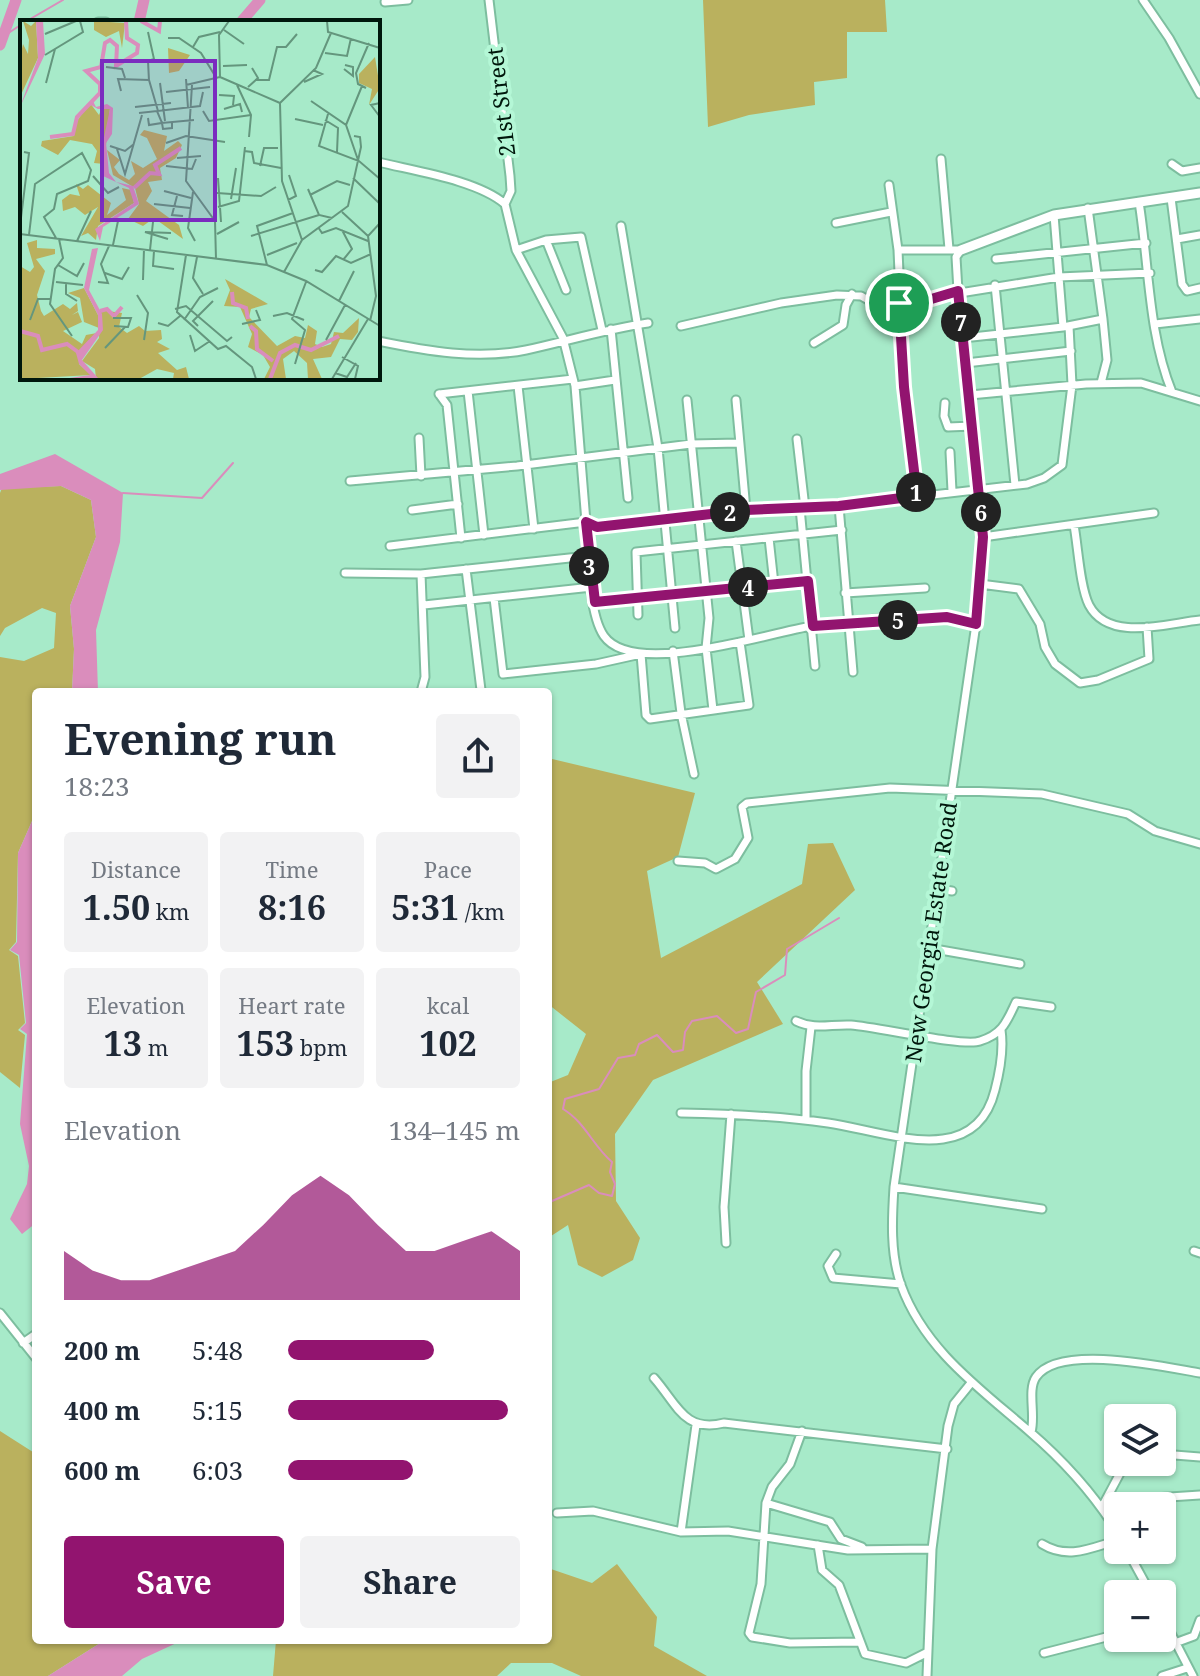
<!DOCTYPE html>
<html lang="en">
<head>
<meta charset="utf-8">
<style>
  body { margin:0; font-family:"Noto Serif",serif; background:#f2f2f3; color:#1f2937; height:100vh; display:flex; flex-direction:column; font-size:30px; white-space:nowrap }
  * { box-sizing:border-box; margin:0 }
  p { font-size:26px; color:#747a83 }
  .icon { flex:none; width:44px; height:44px; fill:none; stroke:currentColor; stroke-width:2; stroke-linecap:round; stroke-linejoin:round }
  .map { position:relative; flex:1; overflow:hidden }
  .drawer { position:absolute; left:32px; top:688px; width:520px; height:956px; display:flex; flex-direction:column; background:#fff; border-radius:8px; box-shadow:0 2px 6px #0004 }
  .drawer>* { flex:none }
  .buttons { position:absolute; left:1104px; top:1404px; display:grid; gap:16px }
  .buttons a { display:grid; place-items:center; width:72px; height:72px; border-radius:8px; background:#fff; box-shadow:0 2px 6px #0004; font-size:40px }
  .pin { position:absolute; display:grid; place-items:center; width:68px; height:68px; color:#fff; margin:-34px; border:4px solid #fff; border-radius:50%; box-shadow:0 2px 8px #0007 }
  .km { position:absolute; width:40px; height:40px; margin:-20px; border-radius:50%; background:#222; color:#fff; font-size:22px; line-height:40px; text-align:center }
  .round { display:grid; place-items:center; flex:none; width:84px; height:84px; border-radius:8px; background:#f2f2f3 }
  .summary { display:flex; align-items:center; justify-content:space-between; height:136px; padding:0 32px }
  h1 { font-size:44px; font-weight:700; line-height:60px }
  .stats { display:grid; grid-template-columns:repeat(3,1fr); gap:12px; height:136px; padding:8px 32px }
  .stats div { display:grid; align-content:center; border-radius:8px; background:#f2f2f3; text-align:center }
  .stats b { font-size:34px; font-weight:700 }
  .stats small { font-size:22px; font-weight:400 }
  .stats p { font-size:22px }
  .chart { height:224px; padding:16px 32px }
  .chart p { display:flex; justify-content:space-between }
  .chart svg { width:100%; height:144px; margin-top:8px; fill:#92146f; opacity:.7 }
  .cta { display:flex; gap:16px; margin-top:auto; padding:16px 32px }
  .cta a { flex:1; height:92px; border-radius:8px; background:#92146f; color:#fff; font-size:32px; font-weight:700; line-height:92px; text-align:center }
  .cta a+a { background:#f2f2f3; color:#1f2937 }
  ul { padding:0 32px; list-style:none; font-size:26px }
  li { display:grid; grid-template-columns:128px 96px 1fr; align-items:center; height:60px }
  li i { height:20px; border-radius:10px; background:#92146f }
  .map>svg:first-child { display:block }
</style>
</head>
<body>
<div class="map">
<svg width="1200" height="1676" viewBox="0 0 1200 1676">
  <rect width="100%" height="100%" fill="#a7eac9"/>
  <!-- green -->
  <path fill="#bab15e" d="M703,0H885L887,32H847V78L814,82L815,105L749,115L708,127Z
    M61,486L91,500L96,537L70,606L74,649L72,692H36V801L33,802L32,821L18,853L16,942L9,950L18,956L25,1023L18,1030L25,1035L20,1088L0,1072V657L24,661L54,648L56,613L42,608L5,628L0,636V493L2,488Z
    M548,758L695,793L678,857L647,871L661,958L802,884L808,844L833,843L855,890L757,982L783,1024L653,1080L615,1134L616,1201L640,1238L633,1260L602,1277L578,1265L568,1225L548,1238V1083L568,1075L586,1034L548,1004Z
    M0,1431L36,1454V1640H105L48,1676H0Z
    M617,1564L657,1617L654,1646L707,1676H581L552,1663H511L497,1676H273L276,1640H548V1568L592,1583Z"/>
  <!-- water -->
  <path fill="#da8dbc" d="M55,454L123,493L120,542L96,630L98,692H72L74,649L70,606L96,537L91,500L61,486L0,490V474Z
    M36,801V1223L22,1234L10,1219L27,1184L29,1166L20,1124L27,1034L20,1029L26,1023L19,955L10,950L17,942L18,853L32,821L33,802Z
    M105,1640H183L142,1659L122,1676H48Z"/>
  <g fill="none" stroke-linecap="round" stroke-linejoin="round">
    <!-- stream -->
    <path stroke="#da8dbc" stroke-width="2" d="M25,22L63,0
      M4,36L22,24
      M123,493L202,498L233,463
      M548,1200L552,1201L589,1185L599,1193L612,1196L615,1184L610,1172L612,1162C593,1146 585,1122 563,1109L565,1099L599,1089L618,1058L635,1055L639,1044L657,1035L673,1052L683,1050L685,1032L692,1021L717,1016L736,1033L748,1029L756,992L785,975L787,949L839,918"/>
    <!-- river -->
    <path stroke="#da8dbc" stroke-width="11" d="M139,22L144,0
      M241,22L260,0
      M0,45L16,0"/>
    <defs>
      <path id="minor" d="M489,0L510,176L511,191L505,204
        M1143,0L1169,38L1200,94
        M385,2L408,0
        M98,22H106
        M941,159L949,249
        M378,162C414,171 477,180 505,204L516,250L563,338L575,386L586,522L591,526L664,521L746,510L839,506L1027,484L1044,478L1062,465L1072,385L1069,326
        M1172,164L1182,171L1200,168
        M889,185L898,250L904,387L917,496
        M1171,198L1182,284L1187,291L1200,288
        M1139,202C1149,264 1148,333 1172,392
        M1054,215L1063,327
        M836,223L891,212
        M621,226L658,448L675,628
        M1177,239L1200,235
        M546,240L566,290
        M516,250L546,240L581,237L602,330
        M898,250H961L956,257L958,291L983,537L976,624L894,1187C892,1218 890,1254 901,1285C924,1349 979,1388 1029,1431C1064,1461 1094,1494 1118,1533
        M996,259L1146,243
        M995,285L1015,485
        M1155,324L1200,319
        M681,326L781,303L837,295L861,296L879,306L1059,277L1150,273
        M611,329L628,498
        M963,338L1063,327L1103,319L1088,208
        M378,341C427,351 477,360 526,350C567,341 607,329 648,323
        M814,343L843,325L846,305L852,294
        M966,363L1071,351
        M1101,383L1107,360L1103,319
        M518,386L534,529
        M575,386L615,380
        M468,391L484,535
        M439,394L447,405L461,538
        M439,394L573,379
        M970,395L1086,384L1141,383L1200,401
        M687,400L709,618L706,648L713,710
        M736,400L746,510
        M945,403L944,416L948,427L973,426
        M419,438L421,476
        M797,439L805,508
        M950,452L952,491
        M350,481L517,466L691,444L739,443
        M839,506L853,672
        M800,508L815,666
        M412,510L458,504
        M1074,525C1078,547 1080,587 1089,605C1109,643 1168,623 1200,620
        M983,537L1154,513
        M769,538L774,584
        M736,541L749,640
        M390,546L586,522C588,551 588,613 604,636C634,679 774,631 817,625C868,619 926,612 976,624
        M466,569L481,690
        M345,573L421,574L588,556
        M421,574L425,677L421,692
        M980,584L1019,589L1040,624L1045,647L1055,664L1080,683L1098,680L1149,659L1147,627
        M845,593L925,588
        M494,598L503,674L596,664L641,654L646,715L650,719L749,705L740,642
        M595,602L808,581
        M424,605L592,587
        M638,615L636,552L842,530
        M673,651L681,713L694,774
        M678,861L705,863L716,869L735,859L748,838L742,807L747,803L890,788L1042,794L1128,814L1155,831L1200,844
        M938,889L952,891
        M929,948L1020,964
        M796,1021C815,1030 830,1024 851,1025C878,1027 963,1047 980,1041C1003,1034 1007,1021 1016,1002L1051,1007
        M681,1113C731,1114 779,1116 828,1123C885,1131 975,1171 995,1090C1000,1071 1004,1050 1001,1030
        M806,1120V1071L811,1027
        M894,1187L1042,1209
        M726,1243L724,1207L731,1114
        M1194,1251L1200,1253
        M836,1254L828,1266L833,1278L901,1284
        M0,1313L36,1358
        M23,1343L36,1334
        M654,1378C677,1404 684,1433 724,1423L947,1449
        M802,1431L790,1464L772,1487L766,1503L761,1584L749,1633L752,1637L790,1643L859,1642
        M1031,1432C1036,1416 1027,1390 1036,1377C1059,1343 1165,1367 1200,1373
        M1162,1454L1200,1457
        M766,1503L830,1522L841,1539L862,1547
        M1102,1507L1139,1499L1200,1495
        M1102,1507L1126,1462
        M557,1513L593,1511L681,1532L728,1531L848,1550L932,1549
        M681,1532L696,1425
        M1042,1544C1068,1560 1091,1548 1118,1540
        M818,1545L822,1570L839,1585L865,1654L906,1663L926,1653
        M1127,1550L1151,1594
        M1162,1616L1193,1676
        M1175,1643L1194,1636L1200,1620
        M1044,1653L1118,1634
        M927,1676L932,1549L948,1426L954,1404L971,1383
        M1162,1676L1187,1668"/>
      <path id="tertiary" d="M961,250L1054,215L1200,193"/>
    </defs>
    <!-- minor casing -->
    <use href="#minor" stroke="#7dbe9f" stroke-width="11"/>
    <!-- tertiary casing -->
    <use href="#tertiary" stroke="#7dbe9f" stroke-width="13"/>
    <!-- minor -->
    <use href="#minor" stroke="#fff" stroke-width="7"/>
    <!-- tertiary -->
    <use href="#tertiary" stroke="#fff" stroke-width="9"/>
  </g>
  <g fill="none" stroke-linecap="round" stroke-linejoin="round">
    <defs>
      <path id="route" d="M958,291L983,537L976,624L947,617L813,626L808,581L595,602L586,522L597,527L746,510L839,506L917,496L904,387L899,303L928,300Z"/>
    </defs>
    <!-- route casing -->
    <use href="#route" stroke="#fff" stroke-width="16"/>
    <!-- route -->
    <use href="#route" stroke="#92146f" stroke-width="10"/>
  </g>
  <g text-anchor="middle" dominant-baseline="central" stroke-width="8" stroke-linejoin="round" paint-order="stroke">
    <!-- street labels -->
    <g font-size="22" fill="#00170c" stroke="#b4f7d6">
      <text transform="translate(500 102) rotate(-97)">21st Street</text>
      <text transform="translate(930 932) rotate(-82)">New Georgia Estate Road</text>
    </g>
  </g>
  <!-- overview -->
  <g transform="translate(20 20)">
    <rect width="360" height="360" fill="#a7eac9"/>
    <path d="M3,1L11,6L16,1L18,38L0,77V38L3,24L8,34L9,20ZM74,1L105,3L102,28L99,11L86,17L74,10ZM148,28L170,35L159,51L149,53ZM355,37L360,68L349,85L352,69L339,63V54ZM70,83L79,95L82,87L90,88L84,144L74,143L77,131L72,124L50,120L38,135L21,126L22,121L54,116V105ZM124,110L147,116L144,131L158,121L162,125L156,138L140,148L142,160L128,162L132,171L126,181L159,205L163,219L134,198L123,206L108,199L119,184L115,168L93,155L87,130L100,140L94,147L99,154L109,160L115,154L111,141L123,148L137,139L127,118L120,115ZM56,164L63,169L68,165L91,183L87,195L106,180L102,168L111,170L114,183L78,206L76,220L68,213L61,216L78,187L65,195L55,187L43,191L42,180L50,174L60,176ZM17,220V228L35,229V234L16,239L25,251L17,275L21,291L24,296L43,284L50,289L57,283L58,291L52,295L58,292L62,302L43,311L62,324L66,315L77,313L60,330L59,344L71,355L0,359V246L10,252L14,247L7,223ZM205,259L248,284L231,289L229,297L257,326L275,316L285,318L288,305L297,311L295,324L302,327L311,324L314,312L323,313L339,298L338,312L332,320L320,319L311,337L293,339L302,359H288L287,343L274,331L263,339L266,359H244L250,347L243,335L228,327L232,314L220,287L204,286L210,270ZM64,268L78,295L79,308L64,302L60,278L48,273ZM80,290L102,293L99,307L107,313L119,306L125,311L141,310L142,319L137,322L150,329L138,333L157,350L166,347L169,359H153L154,353L137,349L119,359H76L75,349L62,341L79,318Z" fill="#bab15e"/>
    <path d="M16,1H23L25,34L0,87L18,38ZM80,73L73,81L76,87L87,84L93,88L92,114L86,123L89,153L96,162L113,166L119,184L83,207L80,221L75,209L114,183L109,168L83,156V122L90,89H78L69,84ZM78,228L69,270L82,294L83,310L62,340L78,358L43,359L70,355L59,344L56,333L78,310V295L64,268L72,229Z" fill="#da8dbc"/>
    <path fill="none" stroke="#da8dbc" stroke-width="4" d="M121,1L139,11L140,1M30,117L53,114L57,97L80,73V64L66,51L81,47L85,23L90,20L97,26L96,46L117,33L118,25L107,18L106,1M114,168L130,153L139,154L135,145L161,128M212,272L213,283L226,288L228,299M80,291L87,289L94,296L102,287M230,306L236,311L237,329L253,341M0,311L18,316L22,330L47,324L58,332M250,359L260,333L275,325L291,330L319,316"/>
    <path fill="none" stroke="#64967d" stroke-width="2" d="M307,1L308,12L360,28M204,10L224,24M128,12L134,39L128,41L129,61M25,14L56,1M148,18H159L181,33L197,59M173,27L179,17L200,12M305,33L327,36L331,18M25,35L63,12L60,1M203,46L227,45M86,47L102,49L105,58M324,49L333,56V47L325,45M200,57L260,83M166,59L168,88M235,60H249L257,27H266L277,14M284,62L302,54L293,50M26,63L35,29M140,63L145,101M166,65L200,57L199,15L209,1M172,65L166,161L195,201L196,239M217,65L231,95L229,117M228,67L238,58L232,48M346,68L338,64L336,53L349,23M101,71L98,59L129,60L138,91L180,86L183,72M146,72L190,67M199,75L214,76L213,85M291,81L326,105L338,140M360,83L351,85L360,97M115,87L151,83M204,89L220,84L222,92M183,91L189,101L231,95M119,93L137,91L142,103L174,100M308,94L299,126L339,141L360,159M128,98L129,105L142,103L143,109L152,108V102M275,99L303,105M305,100L318,108L317,132M326,105L342,66M146,123L166,116L205,122M90,126L105,131L114,124M97,129L105,154L122,95M224,131L232,132L234,143L261,148M157,138L181,136M146,146L172,149L176,139M240,146L244,128H258M73,156L88,173L99,167M198,158L201,202M333,158L360,184M288,169L299,195L312,198M144,171L171,178M173,172L168,208L175,221M197,173L241,176L256,167M290,175L317,161L330,165M157,176L152,195L163,196M211,179L216,148M268,180L276,176L269,155M134,184L170,188M198,187L219,181L225,127M322,192L348,216M0,206L9,133L4,132M298,207L302,213L316,208L348,221M322,210L332,229L323,240M0,214L247,245L286,261L360,306M197,214L219,202M9,215L15,164L62,133L71,150L68,161L37,174L34,189L24,197L36,218M231,216L299,195M39,219L43,238L35,249L30,284L52,316M148,219L125,212L151,213M282,220L262,161L260,83L296,48L311,13M57,221L71,191M93,225L98,201H105M130,230L133,202M134,231L133,246L154,249M166,235L157,292L198,329L206,326L232,347L236,359M247,235L277,223M177,237L173,258L183,274M38,245L57,256L64,243M247,245L237,206L273,193M295,250L302,252L316,236L331,243L351,234M264,252L282,220L328,186L341,127L340,117L334,116M85,253L102,259L109,247M123,260L124,229M36,262L63,265M78,262L88,263L81,244L89,226M46,263V274L57,281M117,275L128,293L124,320M319,281L334,251M155,289L166,286L207,321L212,317M253,296L267,293L284,300M93,298H111L108,307L94,306M10,300L18,279H30M164,300L180,277L198,268M350,301L356,276L348,216L360,203M138,303L148,306L160,296M222,304L240,300L236,290M178,306L173,301L193,281M170,315L175,331L190,321M306,320L325,285M85,328L105,307M322,337L338,346L335,359M275,344L285,310L272,299L286,262M315,353L327,357L336,343M312,359L348,299"/>
    <path fill="#7b2cbf" fill-opacity="0.15" stroke="#7b2cbf" stroke-width="4" d="M82,41H195V200H82Z"/>
    <rect width="360" height="360" fill="none" stroke="#00170c" stroke-width="4"/>
  </g>
</svg>
<div class="buttons">
<a><svg class="icon" aria-label="layers" viewBox="0 0 24 24"><path d="M12 4l9 5-9 5-9-5zM3 14l9 5 9-5"/></svg></a>
<a>+</a>
<a>−</a>
</div>
<div class="pin" style="left:899px;top:303px;background:#1e9e55"><svg class="icon" aria-label="arrive" viewBox="0 0 24 24"><path d="M6 21V4h12l-3 4 3 4H6"/></svg></div>
<b class="km" style="left:916px;top:492px">1</b>
<b class="km" style="left:730px;top:512px">2</b>
<b class="km" style="left:589px;top:566px">3</b>
<b class="km" style="left:748px;top:587px">4</b>
<b class="km" style="left:898px;top:620px">5</b>
<b class="km" style="left:981px;top:512px">6</b>
<b class="km" style="left:961px;top:322px">7</b>
<section class="drawer">
<div class="summary"><div><h1>Evening run</h1><p>18:23</p></div><a class="round"><svg class="icon" aria-label="share" viewBox="0 0 24 24"><path d="M12 15V3M7 8l5-5 5 5M5 13v7h14v-7"/></svg></a></div>
<div class="stats">
<div><p>Distance</p><b>1.50<small> km</small></b></div>
<div><p>Time</p><b>8:16</b></div>
<div><p>Pace</p><b>5:31<small> /km</small></b></div>
</div>
<div class="stats">
<div><p>Elevation</p><b>13<small> m</small></b></div>
<div><p>Heart rate</p><b>153<small> bpm</small></b></div>
<div><p>kcal</p><b>102</b></div>
</div>
<div class="chart"><p><span>Elevation</span>134–145 m</p>
<svg viewBox="0 0 160 44" preserveAspectRatio="none"><path d="M0 44V29L10 35L20 38L30 38L40 35L50 32L60 29L70 21L80 12L90 6L100 12L110 21L120 29L130 29L140 26L150 23L160 29V44z"/></svg>
</div>
<ul>
<li><b>200 m</b>5:48<i style="width:63%"></i></li>
<li><b>400 m</b>5:15<i style="width:95%"></i></li>
<li><b>600 m</b>6:03<i style="width:54%"></i></li>
</ul>
<div class="cta"><a>Save</a><a>Share</a></div>
</section>
</div>
</body>
</html>
